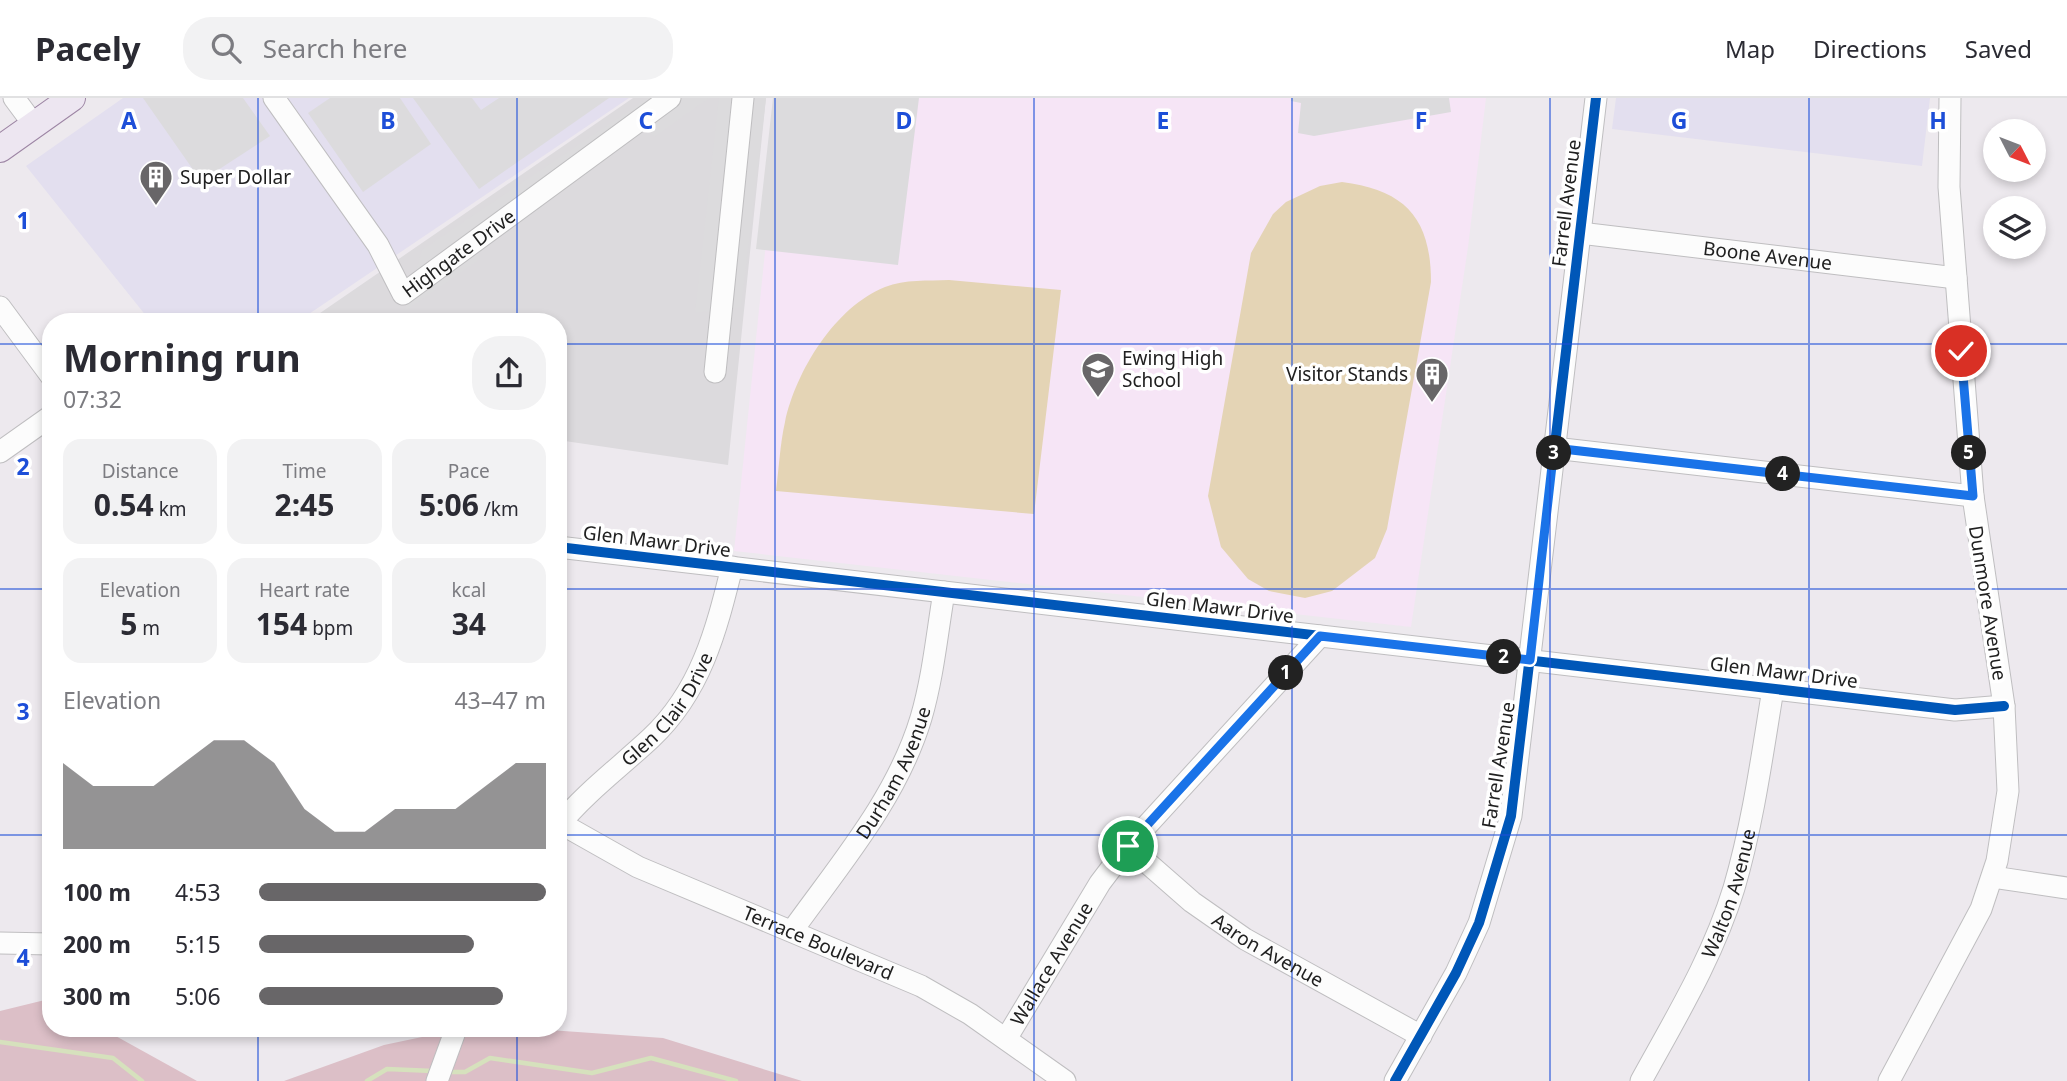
<!DOCTYPE html>
<html lang="en">
<head>
<meta charset="utf-8">
<style>
  body { margin:0; font-family:"Noto Sans",sans-serif; background:#f2f2f3; color:#2b2b33; height:100vh; display:flex; flex-direction:column; font-size:26px; white-space:nowrap }
  * { box-sizing:border-box; margin:0 }
  p { font-size:23px; color:#7c7c81 }
  .icon { flex:none; width:38px; height:38px; fill:none; stroke:currentColor; stroke-width:2; stroke-linecap:round; stroke-linejoin:round }
  .map { position:relative; flex:1; overflow:hidden }
  .sheet { position:absolute; left:42px; top:215px; width:525px; height:724px; display:flex; flex-direction:column; background:#fff; border-radius:28px; box-shadow:0 4px 10px #0003 }
  .sheet>* { flex:none }
  .needle { width:46px; rotate:132deg }
  .tools { position:absolute; left:1983px; top:21px; display:grid; gap:14px }
  .tools a { display:grid; place-items:center; width:63px; height:63px; border-radius:50%; background:#fff; box-shadow:0 4px 10px #0003; font-size:35px }
  .pin { position:absolute; display:grid; place-items:center; width:60px; height:60px; color:#fff; margin:-30px; border:4px solid #fff; border-radius:50%; box-shadow:0 2px 7px #0007 }
  .km { position:absolute; width:35px; height:35px; margin:-18px; border-radius:50%; background:#222; color:#fff; font-size:19px; line-height:35px; text-align:center }
  .round { display:grid; place-items:center; flex:none; width:74px; height:74px; border-radius:28px; background:#f2f2f3 }
  .summary { display:flex; align-items:center; justify-content:space-between; height:119px; padding:0 21px }
  h1 { font-size:38px; font-weight:700; line-height:52px }
  .metrics { display:grid; grid-template-columns:repeat(3,1fr); gap:10px; height:119px; padding:7px 21px }
  .metrics div { display:grid; align-content:center; border-radius:18px; background:#f2f2f3; text-align:center }
  .metrics b { font-size:30px; font-weight:700 }
  .metrics small { font-size:19px; font-weight:400 }
  .metrics p { font-size:19px }
  .chart { height:196px; padding:14px 21px }
  .chart p { display:flex; justify-content:space-between }
  .chart svg { width:100%; height:126px; margin-top:7px; fill:#686668; opacity:.7 }
  ul { padding:0 21px; list-style:none; font-size:23px }
  li { display:grid; grid-template-columns:112px 84px 1fr; align-items:center; height:52px }
  li i { height:18px; border-radius:9px; background:#686668 }
  header { display:flex; align-items:center; gap:42px; box-sizing:border-box; height:98px; padding:0 35px; background:#fff; border-bottom:2px solid #e1e1e2 }
  header strong { font-size:33px }
  nav { display:flex; gap:38px; margin-inline-start:auto; font-size:24px }
  .search { width:490px; height:63px; background:#f2f2f3; display:flex; align-items:center; gap:18px; box-sizing:border-box; padding:0 24px; border-radius:28px; color:#7c7c81; font-size:26px }
  .map>svg:first-child { display:block }
</style>
</head>
<body>
<header>
<strong>Pacely</strong>
<div class="search"><svg class="icon" aria-label="search" viewBox="0 0 24 24"><circle cx="10" cy="10" r="6"/><path d="M15 15l6 6"/></svg>Search here</div>
<nav><a>Map</a><a>Directions</a><a>Saved</a></nav>
</header>
<div class="map">
<svg width="2067" height="983" viewBox="0 0 2067 983">
  <rect width="100%" height="100%" fill="#ede9ee"/>
  <!-- residential -->
  <path fill="#dcdadd" d="M633,0H766L728,367L558,342V224H307Z"/>
  <!-- commercial -->
  <path fill="#e3dfef" d="M123,0H629L297,224H151L26,68Z
    M1616,0H1930L1922,68L1612,31Z"/>
  <!-- education -->
  <path fill="#f6e5f6" d="M781,0H1486L1468,149L1411,529L734,453Z"/>
  <!-- forest -->
  <path fill="#dcbfc7" d="M49,901L51,931H103L197,983H0V913Z
    M460,931H535L663,940L802,983H284L384,947Z"/>
  <!-- pitch -->
  <path fill="#e4d4b5" d="M1342,84C1405,92 1431,120 1431,184L1387,431L1375,460L1332,493L1305,500L1269,493L1248,481L1221,449L1208,398L1251,155L1273,116L1286,104L1320,88Z
    M949,182L1061,192L1034,416L776,393C779,370 780,346 785,324C796,273 835,209 885,189C905,181 928,183 949,182Z"/>
  <!-- parking -->
  <path fill="#dcdbdd" d="M143,0H243L270,38L201,83Z
    M330,0H400L431,46L363,94L308,15Z
    M413,0H472L481,12L499,0H609L479,91Z
    M648,0H709L654,39L647,29L474,152L480,161L405,213L422,152Z
    M719,0H766L741,209L695,215Z
    M773,0H919L898,167L756,151Z
    M1291,0H1449L1451,14L1314,38L1298,35L1301,5L1291,3Z"/>
  <g fill="none" stroke-linecap="round" stroke-linejoin="round">
    <!-- stream -->
    <path stroke="#d6e1bd" stroke-width="4.5" d="M0,944L113,960L142,983
      M448,974H465L490,960L592,975L651,960L736,983
      M367,983L387,971L433,973"/>
    <defs>
      <g id="minor">
        <path d="M14,0L34,27"/>
        <path id="s1" d="M274,0L378,147L403,196L670,0"/>
        <path id="s2" d="M1580,135L1956,180"/>
        <path d="M0,209L51,278"/>
        <path d="M715,274L743,0"/>
        <path d="M1554,350L1973,398"/>
        <path d="M0,354L51,318"/>
        <path d="M558,449L1955,612L2004,608"/>
        <path id="s3" d="M560,725L638,769L921,888L970,916L1065,983"/>
        <path id="s4" d="M558,728C586,694 620,669 651,640C701,593 716,533 732,469"/>
        <path id="s5" d="M1128,748L1192,804L1245,841L1421,938"/>
        <path d="M1993,779L2067,790"/>
        <path id="s6" d="M792,833C840,766 897,700 921,620C933,579 937,536 944,494"/>
        <path d="M0,845L51,846"/>
        <path id="s7" d="M1006,941L1100,785L1128,748L1320,538"/>
        <path d="M437,983L456,931"/>
        <path d="M1395,983L1456,875L1479,825L1511,718L1596,0"/>
        <path id="s8" d="M1641,983C1675,921 1713,859 1734,790C1753,725 1762,658 1773,591"/>
        <path d="M1889,983L1981,811L1997,763L2008,693L2004,608L1973,398L1949,89L1950,0"/>
      </g>
      <path id="major" d="M0,51L72,0"/>
    </defs>
    <!-- minor casing -->
    <use href="#minor" stroke="#bfbec0" stroke-width="23"/>
    <!-- major casing -->
    <use href="#major" stroke="#9d85a4" stroke-width="28"/>
    <!-- minor -->
    <use href="#minor" stroke="#fcfcfc" stroke-width="21"/>
    <!-- major -->
    <use href="#major" stroke="#ede6f1" stroke-width="26"/>
    <defs>
      <path id="cycleway" d="M558,449L1955,612L2004,608
        M1395,983L1456,875L1479,825L1511,718L1596,0"/>
    </defs>
    <!-- cycleway casing -->
    <use href="#cycleway" stroke="#fff" stroke-width="15"/>
    <!-- cycleway -->
    <use href="#cycleway" stroke="#0057b8" stroke-width="10"/>
  </g>
  <g fill="none" stroke-linecap="round" stroke-linejoin="round">
    <defs>
      <path id="route" d="M1128,748L1320,538L1530,562L1554,350L1973,398L1961,253"/>
    </defs>
    <!-- route casing -->
    <use href="#route" stroke="#fff" stroke-width="14"/>
    <!-- route -->
    <use href="#route" stroke="#1a73e8" stroke-width="9"/>
  </g>
  <!-- grid -->
  <path fill="none" stroke="#1d4ed8" stroke-width="2" stroke-opacity="0.55" d="M258,0V224M517,0V224M775,0V983M1034,0V983M1292,0V983M1550,0V983M1809,0V983M0,246H51M558,246H2067M0,491H51M558,491H2067M0,737H51M558,737H2067M258,931V983M517,931V983"/>
  <!-- icons -->
  <defs>
    <symbol id="building-pin" viewBox="-11 -11 22 30"><path d="M0 17L-7.5 6A9.5 9.5 0 1 1 7.5 6Z" fill="#686668" stroke="#fff"/><path d="M-4-6H4V6H1V3H-1V6H-4ZM-2.5-4.3h1.7v1.8h-1.7ZM.8-4.3h1.7v1.8H.8ZM-2.5-1h1.7V.8h-1.7ZM.8-1h1.7V.8H.8Z" fill="#fff"/></symbol>
    <symbol id="school-pin" viewBox="-11 -11 22 30"><path d="M0 17L-7.5 6A9.5 9.5 0 1 1 7.5 6Z" fill="#686668" stroke="#fff"/><path d="M0-5L7-2L0 1L-7-2ZM-4 1L0 2.5L4 1V4Q0 6-4 4Z" fill="#fff"/></symbol>
  </defs>
  <g fill-rule="evenodd">
    <use href="#building-pin" x="137" y="60" width="38" height="52"/>
    <use href="#school-pin" x="1079" y="252" width="38" height="52"/>
    <use href="#building-pin" x="1413" y="257" width="38" height="52"/>
  </g>
  <g text-anchor="middle" dominant-baseline="central" stroke-width="7" stroke-linejoin="round" paint-order="stroke">
    <!-- poi labels -->
    <g font-size="19" fill="#202020" stroke="#fff" text-anchor="start">
      <text x="180" y="79">Super Dollar</text>
      <text x="1122" y="260">Ewing High<tspan x="1122" dy="22">School</tspan></text>
      <text x="1408" y="276" text-anchor="end">Visitor Stands</text>
    </g>
    <!-- street labels -->
    <g font-size="19" fill="#202020" stroke="#fff">
      <text transform="translate(1566 105) rotate(-83)">Farrell Avenue</text>
      <text stroke="none"><textPath href="#s1" startOffset="304">Highgate Drive</textPath></text>
      <text stroke="none"><textPath href="#s2" startOffset="189">Boone Avenue</textPath></text>
      <text transform="translate(657 443) rotate(7)">Glen Mawr Drive</text>
      <text transform="translate(1988 505) rotate(81)">Dunmore Avenue</text>
      <text transform="translate(1220 509) rotate(7)">Glen Mawr Drive</text>
      <text transform="translate(1784 574) rotate(7)">Glen Mawr Drive</text>
      <text stroke="none"><textPath href="#s4" startOffset="161">Glen Clair Drive</textPath></text>
      <text transform="translate(1498 667) rotate(-81)">Farrell Avenue</text>
      <text stroke="none"><textPath href="#s6" startOffset="189">Durham Avenue</textPath></text>
      <text stroke="none"><textPath href="#s8" startOffset="208">Walton Avenue</textPath></text>
      <text stroke="none"><textPath href="#s3" startOffset="285">Terrace Boulevard</textPath></text>
      <text stroke="none"><textPath href="#s5" startOffset="175">Aaron Avenue</textPath></text>
      <text stroke="none"><textPath href="#s7" startOffset="88">Wallace Avenue</textPath></text>
    </g>
  </g>
  <g font-size="23" text-anchor="middle" font-weight="bold" fill="#1d4ed8" stroke="#fff" stroke-width="7" stroke-linejoin="round" paint-order="stroke">
    <text x="129" y="31">A</text>
    <text x="388" y="31">B</text>
    <text x="646" y="31">C</text>
    <text x="904" y="31">D</text>
    <text x="1163" y="31">E</text>
    <text x="1421" y="31">F</text>
    <text x="1679" y="31">G</text>
    <text x="1938" y="31">H</text>
    <text x="23" y="131">1</text>
    <text x="23" y="377">2</text>
    <text x="23" y="622">3</text>
    <text x="23" y="868">4</text>
  </g>
</svg>
<div class="tools">
<a><svg class="needle" viewBox="-14 -14 28 28"><path d="M0-13l5 13h-10z" fill="#e53935"/><path d="M0 13l5-13h-10z" fill="#7c7c81"/></svg></a>
<a><svg class="icon" aria-label="layers" viewBox="0 0 24 24"><path d="M12 4l9 5-9 5-9-5zM3 14l9 5 9-5"/></svg></a>
</div>
<div class="pin" style="left:1128px;top:748px;background:#1e9e55"><svg class="icon" aria-label="arrive" viewBox="0 0 24 24"><path d="M6 21V4h12l-3 4 3 4H6"/></svg></div>
<div class="pin" style="left:1961px;top:253px;background:#d93025"><svg class="icon" aria-label="check" viewBox="0 0 24 24"><path d="M5 12l5 5 9-10"/></svg></div>
<b class="km" style="left:1286px;top:575px">1</b>
<b class="km" style="left:1504px;top:559px">2</b>
<b class="km" style="left:1554px;top:355px">3</b>
<b class="km" style="left:1783px;top:376px">4</b>
<b class="km" style="left:1969px;top:355px">5</b>
<section class="sheet">
<div class="summary"><div><h1>Morning run</h1><p>07:32</p></div><a class="round"><svg class="icon" aria-label="share" viewBox="0 0 24 24"><path d="M12 15V3M7 8l5-5 5 5M5 13v7h14v-7"/></svg></a></div>
<div class="metrics">
<div><p>Distance</p><b>0.54<small> km</small></b></div>
<div><p>Time</p><b>2:45</b></div>
<div><p>Pace</p><b>5:06<small> /km</small></b></div>
</div>
<div class="metrics">
<div><p>Elevation</p><b>5<small> m</small></b></div>
<div><p>Heart rate</p><b>154<small> bpm</small></b></div>
<div><p>kcal</p><b>34</b></div>
</div>
<div class="chart"><p><span>Elevation</span>43–47 m</p>
<svg viewBox="0 0 160 44" preserveAspectRatio="none"><path d="M0 44V14L10 22L20 22L30 22L40 14L50 6L60 6L70 14L80 30L90 38L100 38L110 30L120 30L130 30L140 22L150 14L160 14V44z"/></svg>
</div>
<ul>
<li><b>100 m</b>4:53<i style="width:100%"></i></li>
<li><b>200 m</b>5:15<i style="width:75%"></i></li>
<li><b>300 m</b>5:06<i style="width:85%"></i></li>
</ul>
</section>
</div>
</body>
</html>
